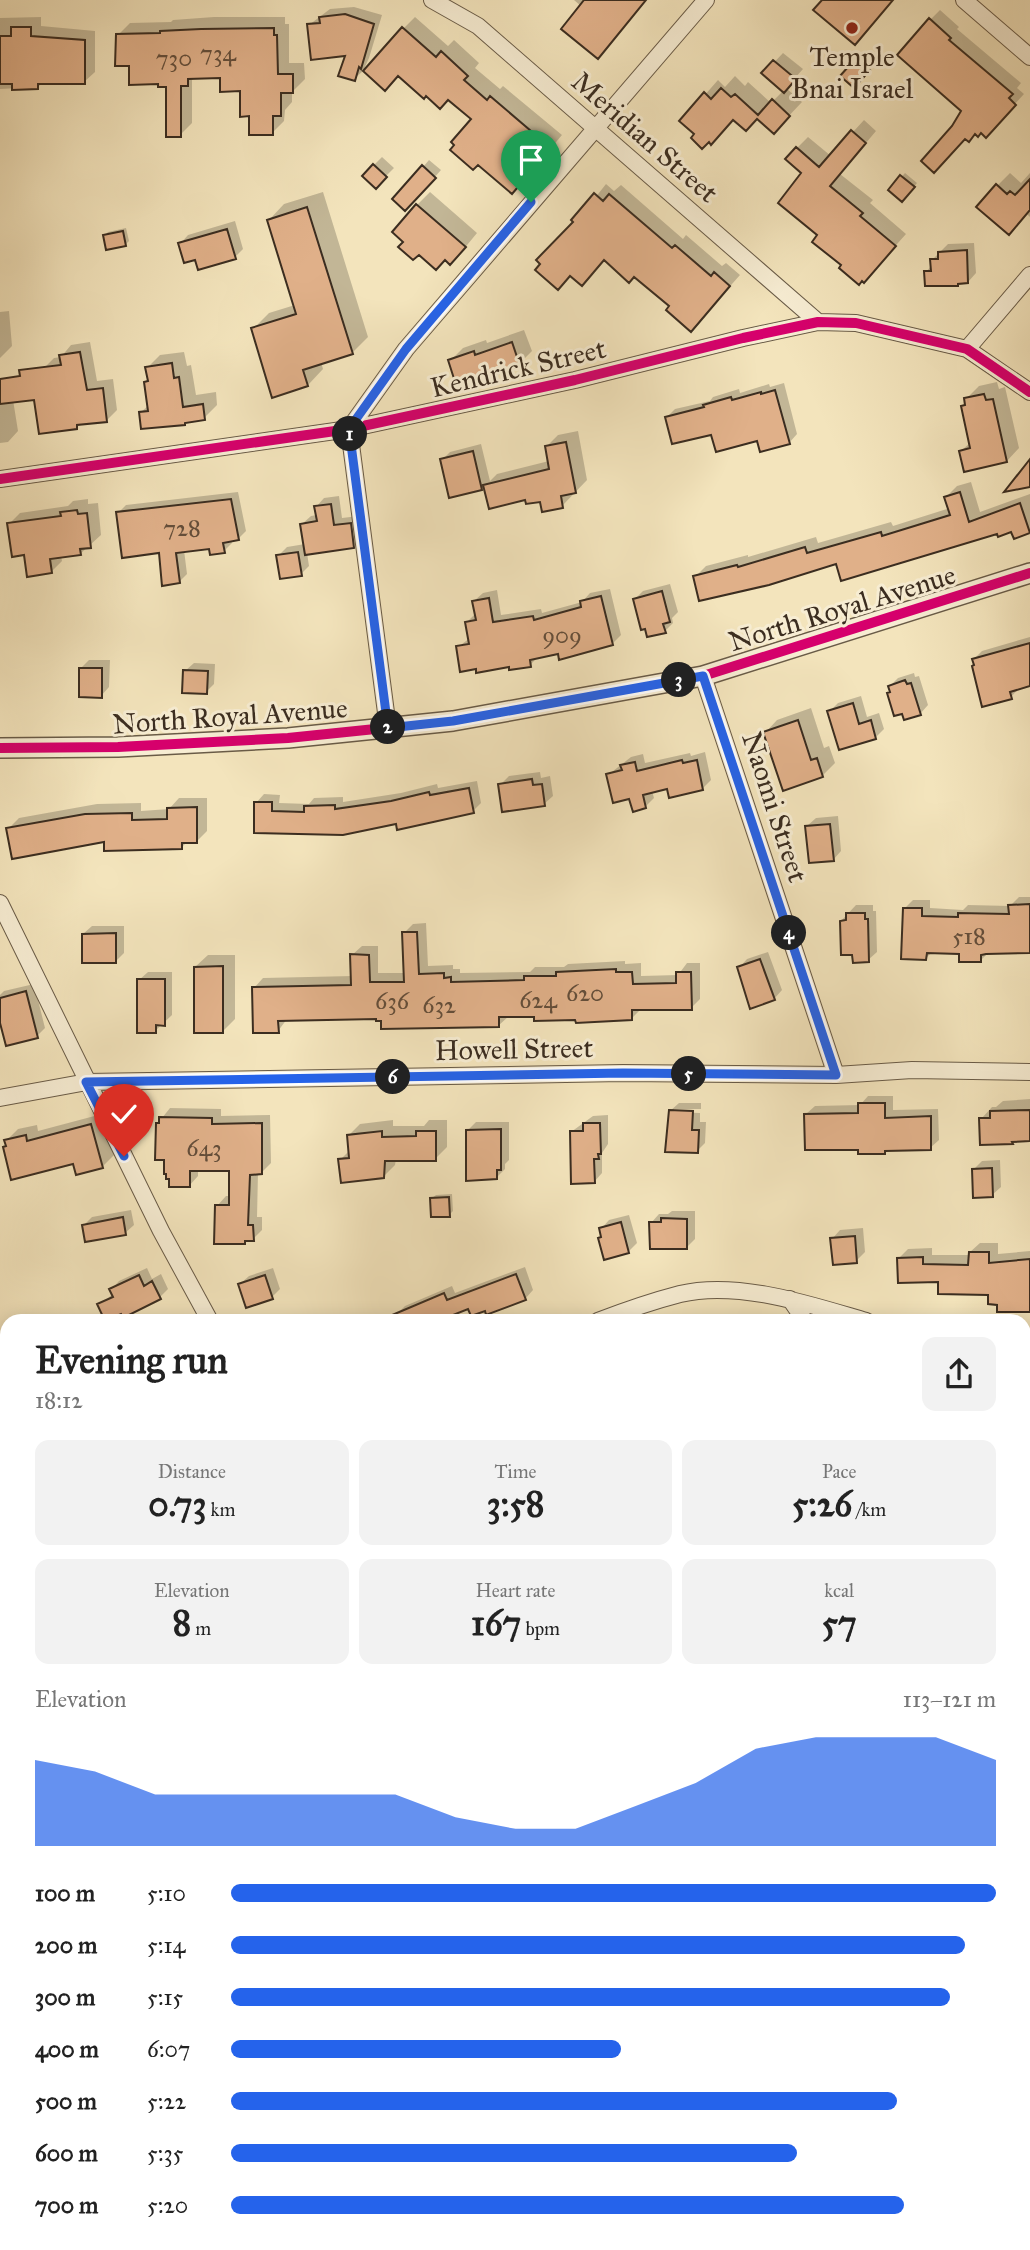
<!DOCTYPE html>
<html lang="en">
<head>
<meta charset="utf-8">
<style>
  body { margin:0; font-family:"IM FELL Great Primer",serif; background:#f2f2f2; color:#222; height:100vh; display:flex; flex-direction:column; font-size:26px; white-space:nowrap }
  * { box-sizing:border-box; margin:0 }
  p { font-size:23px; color:#767676 }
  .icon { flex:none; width:38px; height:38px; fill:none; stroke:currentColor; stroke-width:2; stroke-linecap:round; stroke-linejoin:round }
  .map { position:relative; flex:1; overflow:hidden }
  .panel { position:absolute; left:0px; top:1314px; width:1031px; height:936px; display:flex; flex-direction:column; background:#fff; border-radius:21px 21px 0 0; box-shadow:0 4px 18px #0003 }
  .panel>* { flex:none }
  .pin { position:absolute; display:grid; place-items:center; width:60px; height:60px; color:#fff; margin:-72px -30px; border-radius:50% 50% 50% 0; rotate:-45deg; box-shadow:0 0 7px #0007 }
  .pin .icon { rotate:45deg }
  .km { position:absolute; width:35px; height:35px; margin:-18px; border-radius:50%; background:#222; color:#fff; font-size:19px; line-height:35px; text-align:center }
  .round { display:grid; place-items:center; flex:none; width:74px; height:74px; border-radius:14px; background:#f2f2f2 }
  .head { display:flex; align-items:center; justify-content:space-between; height:119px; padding:0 35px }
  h1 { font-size:38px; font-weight:700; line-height:52px }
  .stats { display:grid; grid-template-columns:repeat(3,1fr); gap:10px; height:119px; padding:7px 35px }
  .stats div { display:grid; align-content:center; border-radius:14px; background:#f2f2f2; text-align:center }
  .stats b { font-size:35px; font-weight:700 }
  .stats small { font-size:19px; font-weight:400 }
  .stats p { font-size:19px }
  .chart { height:196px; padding:14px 35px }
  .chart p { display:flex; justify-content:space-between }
  .chart svg { width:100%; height:126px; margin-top:7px; fill:#2563eb; opacity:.7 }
  ul { padding:0 35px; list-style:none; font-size:23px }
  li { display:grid; grid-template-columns:112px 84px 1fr; align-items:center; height:52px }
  li i { height:18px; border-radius:9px; background:#2563eb }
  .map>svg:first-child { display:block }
</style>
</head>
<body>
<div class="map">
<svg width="1030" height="2250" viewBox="0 0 1030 2250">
  <rect width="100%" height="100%" fill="#f3e4bc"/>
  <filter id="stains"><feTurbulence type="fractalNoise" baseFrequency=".00286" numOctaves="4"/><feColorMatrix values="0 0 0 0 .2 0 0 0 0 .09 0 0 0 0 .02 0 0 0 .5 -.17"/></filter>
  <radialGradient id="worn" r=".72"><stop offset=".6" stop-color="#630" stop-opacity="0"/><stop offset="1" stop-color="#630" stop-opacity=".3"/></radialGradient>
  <!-- shadow -->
  <path fill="#0003" d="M574,0H646L598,57L581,6Z
    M354,7L382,15L369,58L363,71L354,79L347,54L309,25L330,9Z
    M940,10L959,27L957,29L1021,83L1017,88L1024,94L995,126L966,137L953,128L963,110L930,20Z
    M41,17V26L95,31V72L84,82H43L38,87L0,89V18Z
    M214,17H285V24H289V63H304L305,79L292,92V102L285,110L284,121L272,133L250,115L242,89L221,76L195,77L192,80V123L180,135L167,85L130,64L118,35L130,23L171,22L173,20Z
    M415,17L448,46L454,40L479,63L475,68L500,89L503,86L562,135L524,180L403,29Z
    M783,53L803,69L786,88L802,102L786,119L734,118L696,134L682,121L718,80L725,87L735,76L745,86L748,82L771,103L784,90L764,73Z
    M860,56L872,65L854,85L843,75Z
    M864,120L876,131L840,174L873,200L870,203L906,234L864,281L844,265L819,235L797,148L808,137L831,156Z
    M382,157L394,168L376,186L364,175Z
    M429,160L441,170L412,203L423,167Z
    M905,173L917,183L906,196L890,190Z
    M1010,173L1021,183L1030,173V217L997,186Z
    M606,184L614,191L621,185L683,239L686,235L722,266L726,263L740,275L701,319L672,306L635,274L605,259L592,273L576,222Z
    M323,192L368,337L352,353L321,362L323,369L308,385L253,329L269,313L295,305L269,220L284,204Z
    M430,192L477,233L463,250L445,259L406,242L417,205Z
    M235,221L243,249L235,257L196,258L180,244L188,235Z
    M126,228L129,241L125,245L105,235L108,232Z
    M974,243L976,273L968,282L926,272L932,265V260L948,244Z
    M9,311L12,346L0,358V312Z
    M524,330L532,351L519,364L450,361L463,348L486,340L487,343Z
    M90,342L97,381L113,379L117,410L107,420L81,423L77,427L44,368L54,358L61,357L71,345Z
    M184,352L187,366L191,365L196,395L216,392L217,405L204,418L140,413L149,405L145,382L149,379L147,368L160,355Z
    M10,381L18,431L8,442L0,443V382Z
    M997,382L999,389L1005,387L1019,448L1007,461L961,451L971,442L963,407L967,403L966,399L979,386Z
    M784,383L797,434L789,443L713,433L667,417L675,409L710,401L713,397L739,389L740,393L769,384L770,387Z
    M578,431L587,480L562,506L542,500L526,498L485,485L481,489L442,460L450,452L481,444L490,481L497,474L549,461L547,446L558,435Z
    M971,482L980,512L1030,494V531L1012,530L837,562L695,577L706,566L748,555V557L816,537L818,543L891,522L893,526L950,508L946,497L957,486Z
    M238,492L246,531L238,539L231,540L232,543L224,551L210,547L184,550L187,574L179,582L161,551L118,513L126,505Z
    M339,496L342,518L359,516L361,538L353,546L307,553L309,566L301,574L278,556L287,547L305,544L302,524L311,516L317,515L316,507L324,498Z
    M88,499V504L98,503L101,535L80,554L61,556L62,561L51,572L26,553L9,524L20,513L68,506L73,501Z
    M670,584L678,612L672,618L673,623L665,631L635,599L643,591Z
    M610,589L621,635L612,644L559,651L538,657L530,665H510L458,647L470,638L467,622L476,613L474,601L483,593L497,590L501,615L541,609L542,613L582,602L590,593Z
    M1030,637V685L1019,688L1011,697L974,659L982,651Z
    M89,660H110L109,687L101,696L81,668Z
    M194,663L215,664L214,684L206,692L185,671Z
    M914,673L915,677L919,676L928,705L920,714L891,691L890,686L898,678Z
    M861,696L867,717L879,713L884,729L876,737L840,748L829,712L838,703Z
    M811,708L824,748L829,746L835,763L822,776L765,733L777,720Z
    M705,752L711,780L702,789L668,787L652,791L654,798L646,806L608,775L631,757L643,754L645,763L690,753L691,756Z
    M540,772L541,778L550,776L553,796L544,804L500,785L509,776Z
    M477,781L481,803L473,811L397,822L256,832V803L264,794L280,795L279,803L309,804L314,798L343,797V802L401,793L437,784L438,788Z
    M179,798H207V831L197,841H188L182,847L8,829L19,818L97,804L141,803V811L169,809Z
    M838,816L841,851L833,860L807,826L816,818Z
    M1019,897H1030V951L989,952L980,961L961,952L933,951L926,958L905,908L913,900H930V908L963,910L968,905L1010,906Z
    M856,905H873V911H876L877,952L868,960L841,921Z
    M426,923L428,966L453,965V969H460V973L530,972L535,967H564L568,964L625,961V964L641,963V976L678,975L687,963H700V999L691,1008L641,1009L632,1018L509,1016L498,1026L383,1020L377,1017L287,1019L278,1031L254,988L263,978L353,976L352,955L362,946H378V973H406L404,933L413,924Z
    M92,926H124V953L116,961L83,934Z
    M768,952L782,990L774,999L739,968L747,959Z
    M208,955H235V1019L223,1031L195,967Z
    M148,972H172V1015L155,1031L139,980Z
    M34,984L45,1028L37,1036L0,1016V995L4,991Z
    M868,1096H893V1110L938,1109L939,1140L930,1148L888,1149L884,1152L859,1148L806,1114L815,1106L860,1105Z
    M1030,1099V1142L982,1144L981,1119L992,1107H996L1003,1101Z
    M679,1103H701V1109H674V1112L700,1113V1122H706L705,1143L697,1151L670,1111Z
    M170,1108L221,1109V1116L270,1115L271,1163L261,1173H258L257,1217H262V1230L253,1239H247L244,1242L217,1206L226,1196H230L231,1169H198V1176L189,1186L166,1158L158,1123Z
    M102,1114L114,1155L102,1167L7,1145L6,1141L18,1129L37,1125L38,1131Z
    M608,1115V1144L602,1153V1173L594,1182L571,1132L593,1116Z
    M393,1120V1126H424L429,1120H447V1147L435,1159H396L395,1165L384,1176L340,1160L350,1150L349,1135L360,1124Z
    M476,1122H509V1160L505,1164V1169L497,1177L467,1131Z
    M1000,1160L1001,1187L992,1195L974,1169L982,1161Z
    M452,1194L453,1211L449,1215L432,1198L436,1195Z
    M131,1210L134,1225L125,1233L84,1225L92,1217Z
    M672,1211H695V1239L687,1247L651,1223L659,1214H668Z
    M629,1215L637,1243L629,1251L603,1236L601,1229L609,1220Z
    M863,1228L865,1252L856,1261L832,1239L840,1230Z
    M980,1243H998V1254L1030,1251V1310L999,1304L990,1294L940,1280L899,1258L908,1249L932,1248V1255H970V1252Z
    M525,1267L533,1290L525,1299L486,1309L469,1306L445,1316L447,1321H400L397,1314L405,1306L452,1286L455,1293Z
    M147,1268L152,1279L161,1274L168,1289L160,1297L122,1311L99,1305L113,1294L111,1290L119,1281Z
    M273,1268L280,1289L272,1297L240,1284L249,1276Z
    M7,1466V1492L3,1486L7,1482L0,1473Z
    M1024,1481L1030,1494V1497L1024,1503Z
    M1024,1659L1030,1668L1029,1709L1024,1702Z
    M1030,1789V1816L1024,1808V1795Z
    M7,1901V2090L0,2066V1903Z
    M1030,2013V2054L1024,2059V2017Z
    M485,2244H521L522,2250H486Z
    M967,2244H1005L999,2250H971Z"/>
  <!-- building -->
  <path fill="#e0b089" stroke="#3b2d20" stroke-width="2" d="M584,0H646L598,59L561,29Z
    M822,0H893L855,45L813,10Z
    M345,14L374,24L361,69L359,67L355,81L338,76L345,56L311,60L307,24L320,23L319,17Z
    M929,18L951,38L949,40L1013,94L1009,98L1016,105L986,138L981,133L978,137L975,134L969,142L965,139L934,173L921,161L952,126L961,111L897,55Z
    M11,27H31V36L85,40V84H38V89L12,90V84H0V36H11Z
    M402,27L436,57L441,51L468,76L464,80L487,100L490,96L551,148L512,194L478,165L473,170L450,150L454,145L451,142L471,119L448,100L440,109L426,96L424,99L398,76L385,91L363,71Z
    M274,28V35H277L278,74H293V93H281V116H273V135H249V116L240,117V91L220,92V78L188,79V86H181V137H166V87H158V84L129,85V66H115L116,34L160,33V31L201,29Z
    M856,58L870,70L854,88L840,76Z
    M773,60L796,79L784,93L761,73Z
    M721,88L731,97L735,94L758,115L772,99L790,116L774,134L757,119L746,131L733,120L711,145L709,142L702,149L691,138L694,134L679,121L704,92L711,99Z
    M851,130L866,143L830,186L863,213L860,216L896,246L864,283L862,281L859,285L839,268L841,265L812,242L817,235L778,203L801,173L785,159L796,147L819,167Z
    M373,164L387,177L376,189L362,176Z
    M422,165L436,178L405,211L392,199Z
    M900,175L915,187L902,202L888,190Z
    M1030,179V210L1009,235L976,207L996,184L1007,194L1010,191L1015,195Z
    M594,193L603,201L609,194L672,248L675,245L711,276L714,272L730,286L691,332L666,310L669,306L634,277L629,283L604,260L582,286L570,276L558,290L535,270L540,264L536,260L573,222L571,220Z
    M416,204L466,247L450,265L445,260L436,270L419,255L413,260L398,247L403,242L392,232Z
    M307,207L353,354L303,370L308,386L272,398L251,328L296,314L267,220Z
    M227,229L236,259L198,270L195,260L184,263L178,243Z
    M123,231L126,246L106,250L103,235Z
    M967,250L968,283L958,284V286H925L924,271H931L930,259H938V252Z
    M512,342L520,366L457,388L448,360L474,351L475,355Z
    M80,352L87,390L103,388L107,422L77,425V429L39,434L34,400L0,404V379L20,376L19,370L61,365L59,355Z
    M172,363L174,378L179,377L183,407L203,404L205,420L185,423V425L141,429L139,412L148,411L144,382L148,381L145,367Z
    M775,390L790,444L760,452L757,441L716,452L711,435L672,444L665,417L704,407L703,405L731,397L732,400L761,392V394Z
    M984,394L986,400L993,399L1007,462L964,472L959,451L970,448L961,406L965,405L964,398Z
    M566,442L576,493L561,496L563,508L542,512L540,502L526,504L525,500L489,509L483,485L549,469L545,446Z
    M473,451L482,490L449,498L440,459Z
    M1030,459V487L1004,492Z
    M960,492L969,522L1020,503L1030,533L1014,539L1011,532L998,537L997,534L841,581L836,564L769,585L699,601L693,576L737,565L738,567L805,547L807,553L881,532L882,536L950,515L944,497Z
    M231,499L239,540L223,543L225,553L210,555L209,549L176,553L180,583L162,586L159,553L122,558L116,512Z
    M331,504L334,525L351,523L354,548L305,555L300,524L317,521L314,506Z
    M77,510L78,514L87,513L91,548L80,549L81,555L50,559L52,573L27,577L24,555L12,557L7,523L61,516L60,512Z
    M298,552L302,576L280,579L276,555Z
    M662,591L670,622L663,624L666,633L647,637L645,629L641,630L633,599Z
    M601,596L613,645L559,660L558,654L530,660L531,667L509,670V667L476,673V669L460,672L456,646L469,644L465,622L476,620L472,601L489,598L493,622L533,616L534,620L581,607L580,601Z
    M1030,643V686L1010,692L1012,699L982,707L972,666L974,665L972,659Z
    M79,668H102V698L79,697Z
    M183,670L208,671L207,694L182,693Z
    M905,680L907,684L911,683L921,715L904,720L902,714L894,716L887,693L890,692L888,686Z
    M853,703L859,724L871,720L876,739L839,750L827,711Z
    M798,720L811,760L817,758L823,777L783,791L763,732Z
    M682,760L683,763L697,760L703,790L669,798L667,789L643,795L646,808L633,812L629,799L613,803L606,774L622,770L620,765L635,762L637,771Z
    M532,779L533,785L542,784L545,806L502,812L498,784Z
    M469,788L474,813L397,830L396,824L343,835L254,833V802H272V811L304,812V806L335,805V809L391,801L429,792L430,795Z
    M197,807V843H182V849L104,851V842L12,859L6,828L85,814L132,813V820L167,819V808Z
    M830,824L834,861L809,863L805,826Z
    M1030,904V953L986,954L981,955V962H959V954L927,953L926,960L901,959L903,908H922V916L958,917V913L1009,914L1008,905Z
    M846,913H865V919H868L869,962L853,963L852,955H841L840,921L846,920Z
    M402,932H417L419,974L444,973V978L451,977V982L524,980V976H556V972L616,969V972H632L633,984L676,983V972H691L692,1010H632V1020L576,1023L575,1020L534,1021V1017H499V1027L381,1029V1021H376V1019L278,1021L279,1033H253L252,987L351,985L350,954L369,955L370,982H404Z
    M116,933V963H82V934Z
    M760,959L775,1000L750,1009L737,967Z
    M223,966V1033H194V967Z
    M137,979H165V1026L156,1025V1033H137Z
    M26,991L38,1038L6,1046L0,1023V998Z
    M858,1103H885V1118L931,1116V1150L885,1151V1154H858V1150H805L804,1114L858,1113Z
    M669,1110L693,1111L692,1130H699L698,1153L665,1152Z
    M1030,1110V1141L1012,1142L1013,1144L980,1145L979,1118H990V1111Z
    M159,1117L212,1118V1124L262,1123V1174L250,1175L248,1225H253L254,1241H245V1244H214L215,1205H229V1171H190V1187H169V1179H166V1174H164V1160H155L156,1123H159Z
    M583,1123H600L601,1154H598L599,1159H594L595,1183L571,1184L570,1131H583Z
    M91,1124L103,1168L76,1175L73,1164L11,1180L3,1147L6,1146L4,1140L26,1135L27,1141Z
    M501,1129V1170H497V1179L466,1181V1130Z
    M382,1131V1137L416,1136V1131H436V1161H385L384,1178L341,1183L338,1159L349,1158L347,1135Z
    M992,1168L993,1197L973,1198L972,1169Z
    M449,1197L450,1217H431L430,1198Z
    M123,1217L126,1235L85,1242L82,1225Z
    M661,1218L687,1219V1249H650L649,1222H661Z
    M621,1222L629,1253L604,1260L598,1238L601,1237L599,1228Z
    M855,1236L857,1263L833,1265L830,1238Z
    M969,1252H989V1263L1030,1259V1312H997V1305L988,1304V1295L938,1294V1282L898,1283L897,1258L923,1257V1264L968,1265Z
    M516,1274L526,1300L486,1315L485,1311L471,1316L468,1309L438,1321H378L444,1293L447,1300Z
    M139,1275L144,1286L152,1281L161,1299L123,1318L121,1314L105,1321L97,1304L113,1297L109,1289Z
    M265,1275L273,1299L246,1308L238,1284Z"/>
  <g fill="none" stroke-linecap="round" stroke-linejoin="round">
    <defs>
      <path id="service" d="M1024,1876L1030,1886"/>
      <path id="minor" d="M432,0L478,26L818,322
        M964,0L1030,57
        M967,349L1030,275
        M0,479L349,429L575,380L743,338L818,322L856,323L967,349L1030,392
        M703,676L836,1075
        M388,728L349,429L406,349L706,0
        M0,903L161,1231L210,1321
        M0,1098L87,1082L623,1073L836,1075L912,1070L1030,1072
        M790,1299L805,1321
        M598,1321C624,1311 653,1301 680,1294C738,1280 811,1305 866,1321
        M1024,1367L1030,1369
        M0,1559L7,1556
        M0,1670L7,1685
        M1024,1908L1030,1904
        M235,2244L236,2250
        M543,2244L545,2250
        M923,2244L928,2250"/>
      <path id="tertiary" d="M0,748L118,747L288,738L453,721L703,676L1030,573"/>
    </defs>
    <!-- service casing -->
    <use href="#service" stroke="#695b47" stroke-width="10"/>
    <!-- minor casing -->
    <use href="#minor" stroke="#695b47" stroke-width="18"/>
    <!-- tertiary casing -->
    <use href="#tertiary" stroke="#695b47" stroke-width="22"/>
    <!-- service -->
    <use href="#service" stroke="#f7edd3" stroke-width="8"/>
    <!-- minor -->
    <use href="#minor" stroke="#f7edd3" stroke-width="16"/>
    <!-- tertiary -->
    <use href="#tertiary" stroke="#f7edd3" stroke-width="19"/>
    <defs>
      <path id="cycleway" d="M0,479L349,429L575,380L743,338L818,322L856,323L967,349L1030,392
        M0,748L118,747L288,738L453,721L703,676L1030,573"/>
    </defs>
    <!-- cycleway casing -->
    <use href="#cycleway" stroke="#f7edd3" stroke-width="15"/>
    <!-- cycleway -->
    <use href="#cycleway" stroke="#d6006c" stroke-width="10"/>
  </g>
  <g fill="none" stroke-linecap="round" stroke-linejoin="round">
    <defs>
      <path id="route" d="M124,1156L86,1082L623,1073L836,1075L703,676L453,721L388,728L349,429L406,349L531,202"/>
    </defs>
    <!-- route casing -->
    <use href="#route" stroke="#fff" stroke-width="14"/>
    <!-- route -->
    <use href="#route" stroke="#2563eb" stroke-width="9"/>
  </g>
  <!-- markers -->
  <circle fill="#8f2418" stroke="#f7edd3" stroke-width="2.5" cx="852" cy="28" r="7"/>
  <g text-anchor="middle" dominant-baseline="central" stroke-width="6" stroke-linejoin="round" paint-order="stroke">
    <!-- number labels -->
    <g font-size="24" fill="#644e3a">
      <text x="218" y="53">734</text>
      <text x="174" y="58">730</text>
      <text x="182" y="528">728</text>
      <text x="562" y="635">909</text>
      <text x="969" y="936">518</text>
      <text x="585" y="993">620</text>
      <text x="538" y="1000">624</text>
      <text x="392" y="1001">636</text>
      <text x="439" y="1005">632</text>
      <text x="204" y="1148">643</text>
    </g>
    <!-- poi labels -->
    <g font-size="28" fill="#3b2d20" stroke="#f7edd3">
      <text x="852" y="56">Temple<tspan x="852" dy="32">Bnai Israel</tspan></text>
    </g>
    <!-- street labels -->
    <g font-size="28" fill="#3b2d20" stroke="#f7edd3">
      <text transform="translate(645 137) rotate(41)">Meridian Street</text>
      <text transform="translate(518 368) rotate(-13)">Kendrick Street</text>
      <text transform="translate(842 608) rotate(-17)">North Royal Avenue</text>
      <text transform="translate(230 716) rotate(-4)">North Royal Avenue</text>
      <text transform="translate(775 807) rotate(72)">Naomi Street</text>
      <text transform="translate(514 1049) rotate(-1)">Howell Street</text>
    </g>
  </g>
  <rect width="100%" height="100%" filter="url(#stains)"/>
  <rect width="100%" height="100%" fill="url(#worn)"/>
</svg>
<div class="pin" style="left:531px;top:202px;background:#1e9e55"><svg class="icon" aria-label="arrive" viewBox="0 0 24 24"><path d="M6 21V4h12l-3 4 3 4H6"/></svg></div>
<div class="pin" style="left:124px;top:1156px;background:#d93025"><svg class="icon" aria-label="check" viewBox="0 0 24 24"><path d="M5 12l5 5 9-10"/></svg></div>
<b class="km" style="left:350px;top:434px">1</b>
<b class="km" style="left:388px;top:727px">2</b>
<b class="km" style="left:679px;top:680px">3</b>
<b class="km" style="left:789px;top:933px">4</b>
<b class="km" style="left:689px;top:1074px">5</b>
<b class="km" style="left:393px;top:1077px">6</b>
<section class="panel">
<div class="head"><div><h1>Evening run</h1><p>18:12</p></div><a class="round"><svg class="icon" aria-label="share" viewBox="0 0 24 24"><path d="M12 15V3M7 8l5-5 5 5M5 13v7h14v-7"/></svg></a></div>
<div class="stats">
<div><p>Distance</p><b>0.73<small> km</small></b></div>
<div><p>Time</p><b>3:58</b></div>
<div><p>Pace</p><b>5:26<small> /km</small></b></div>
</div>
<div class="stats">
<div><p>Elevation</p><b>8<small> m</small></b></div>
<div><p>Heart rate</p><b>167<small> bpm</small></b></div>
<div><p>kcal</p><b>57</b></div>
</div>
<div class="chart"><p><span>Elevation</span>113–121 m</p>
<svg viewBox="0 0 160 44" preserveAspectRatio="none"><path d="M0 44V14L10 18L20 26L30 26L40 26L50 26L60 26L70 34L80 38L90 38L100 30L110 22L120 10L130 6L140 6L150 6L160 14V44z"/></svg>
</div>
<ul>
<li><b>100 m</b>5:10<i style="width:100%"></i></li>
<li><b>200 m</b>5:14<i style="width:96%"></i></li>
<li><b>300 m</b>5:15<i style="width:94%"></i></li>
<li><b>400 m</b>6:07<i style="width:51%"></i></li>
<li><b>500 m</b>5:22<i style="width:87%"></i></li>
<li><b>600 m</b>5:35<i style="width:74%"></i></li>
<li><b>700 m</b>5:20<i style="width:88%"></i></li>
</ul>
</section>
</div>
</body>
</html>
